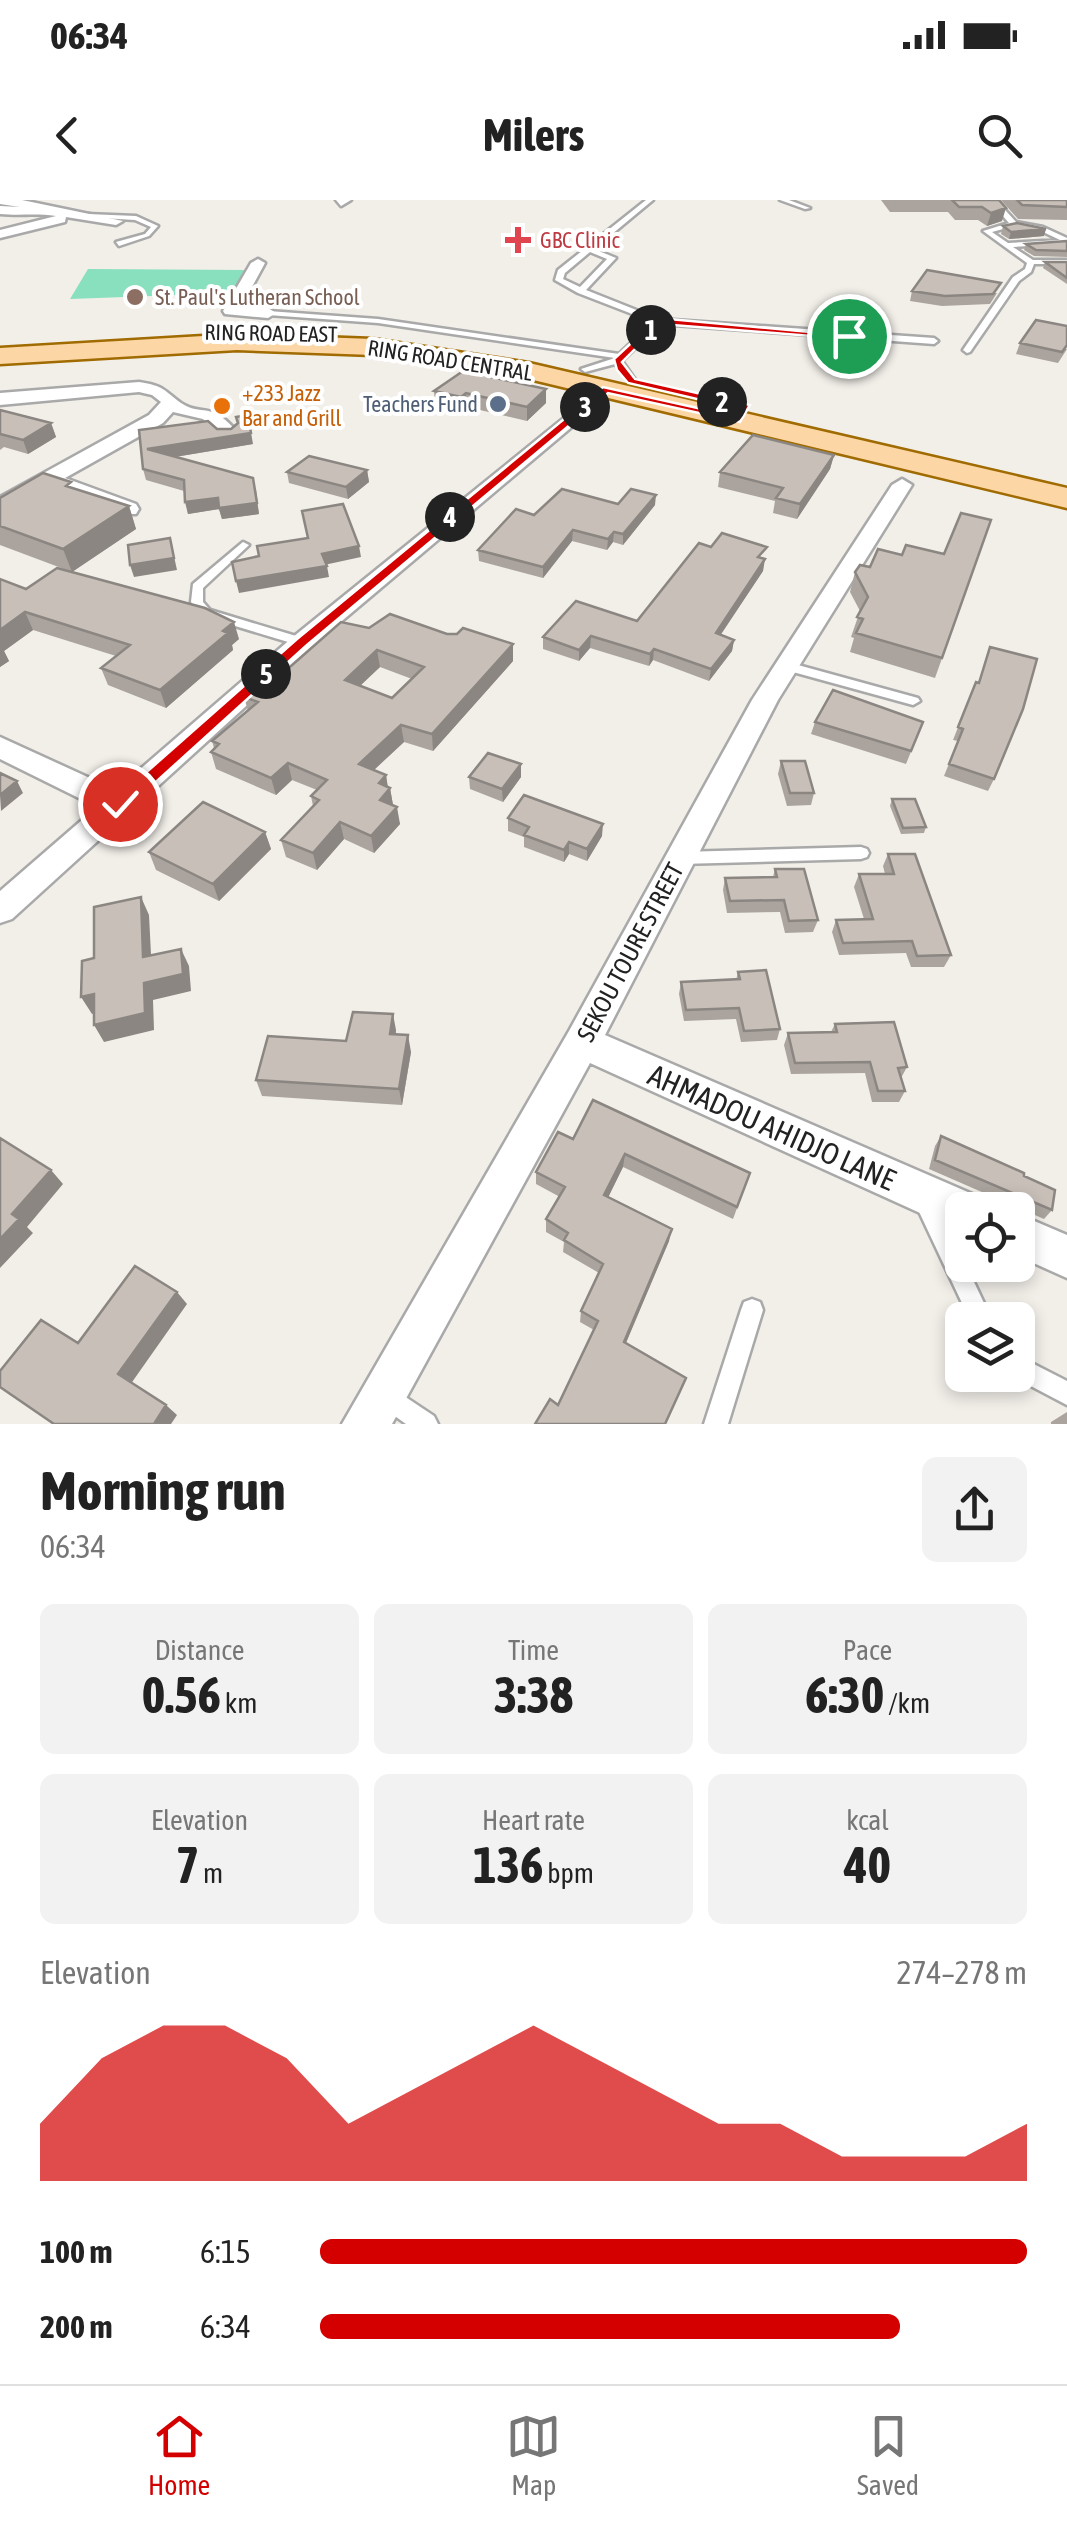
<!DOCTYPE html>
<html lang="en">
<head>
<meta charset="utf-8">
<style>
  body { margin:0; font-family:"Asap Condensed",sans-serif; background:#f2f2f2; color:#222; height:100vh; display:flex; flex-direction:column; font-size:38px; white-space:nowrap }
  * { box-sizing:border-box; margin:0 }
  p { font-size:32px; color:#767676 }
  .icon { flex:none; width:55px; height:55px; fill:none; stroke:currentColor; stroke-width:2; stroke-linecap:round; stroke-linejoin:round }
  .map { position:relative; height:1224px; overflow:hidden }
  .panel { display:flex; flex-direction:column; background:#fff; flex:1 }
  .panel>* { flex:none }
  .fabs { position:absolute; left:945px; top:992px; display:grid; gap:20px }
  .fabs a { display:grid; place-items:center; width:90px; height:90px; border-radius:15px; background:#fff; box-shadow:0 5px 15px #0003; font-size:50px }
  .pin { position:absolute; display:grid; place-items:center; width:85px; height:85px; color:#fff; margin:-42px; border:5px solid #fff; border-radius:50%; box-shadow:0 2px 10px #0007 }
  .km { position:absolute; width:50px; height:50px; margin:-25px; border-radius:50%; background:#222; color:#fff; font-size:28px; line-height:50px; text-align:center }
  .round { display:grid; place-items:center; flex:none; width:105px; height:105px; border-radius:15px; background:#f2f2f2 }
  .overview { display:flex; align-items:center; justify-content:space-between; height:170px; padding:0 40px }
  h1 { font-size:55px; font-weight:700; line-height:75px }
  .stats { display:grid; grid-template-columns:repeat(3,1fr); gap:15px; height:170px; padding:10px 40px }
  .stats div { display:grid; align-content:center; border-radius:15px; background:#f2f2f2; text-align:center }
  .stats b { font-size:50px; font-weight:700 }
  .stats small { font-size:28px; font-weight:400 }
  .stats p { font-size:28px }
  .chart { height:280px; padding:20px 40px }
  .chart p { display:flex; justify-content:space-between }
  .chart svg { width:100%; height:180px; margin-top:10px; fill:#d40000; opacity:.7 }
  ul { padding:0 40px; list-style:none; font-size:32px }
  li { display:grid; grid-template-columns:160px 120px 1fr; align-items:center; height:75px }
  li i { height:25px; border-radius:12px; background:#d40000 }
  .status { display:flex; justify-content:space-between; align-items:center; height:70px; padding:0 50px; background:#fff; direction:ltr }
  .status svg { height:28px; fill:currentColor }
  header { display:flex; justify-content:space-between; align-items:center; height:130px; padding:0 40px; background:#fff; font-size:45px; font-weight:700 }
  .menu { display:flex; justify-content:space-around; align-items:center; height:140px; border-top:2px solid #e0e0e0; background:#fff; font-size:28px; color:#767676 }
  .menu a { display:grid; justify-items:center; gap:5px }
  .menu .active { color:#d40000 }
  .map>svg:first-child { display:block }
</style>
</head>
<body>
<div class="status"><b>06:34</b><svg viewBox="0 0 49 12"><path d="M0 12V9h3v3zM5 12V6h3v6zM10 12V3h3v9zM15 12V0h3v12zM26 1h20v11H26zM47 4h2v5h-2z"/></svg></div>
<header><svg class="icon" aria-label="back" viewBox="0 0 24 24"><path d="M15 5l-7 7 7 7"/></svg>Milers<svg class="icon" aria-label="search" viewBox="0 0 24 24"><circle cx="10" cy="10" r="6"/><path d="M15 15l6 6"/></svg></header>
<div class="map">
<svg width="1067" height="1224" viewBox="0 0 1067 1224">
  <rect width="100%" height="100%" fill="#f2efe9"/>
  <!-- pitch -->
  <path fill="#88e0be" d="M88,69L247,70L234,93L70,99Z"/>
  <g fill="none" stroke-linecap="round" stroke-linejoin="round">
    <defs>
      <path id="lane" d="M646,0H653L594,49L616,58L586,90L659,119L934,138L938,141L934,144L660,124L622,161L636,181L632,184L615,164L585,172L581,169L615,158L378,123L268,115L264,113L268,111L378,119L619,154L653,122L578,93L555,80L558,70ZM590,52L607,59L580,87L563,79L565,73Z
        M780,0H789L810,8L805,9Z
        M989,0H996L1016,22L1043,27L1067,38V43L1063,44L1013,47L1033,60H1067V64H1034L1031,72L1019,81L970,152L967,153L963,150L1013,77L1025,69L1027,63L983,31L1009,23ZM1014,26L1039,30L1060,40L1008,43L992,32Z
        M87,14L136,16L158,26L149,36L119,46L116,42L145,34L151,27L135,20L85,17Z
        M243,342L249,345L247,347L203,388V402L210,410L306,439V445H298L202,416L191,402L193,384Z
        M787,462L918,498L920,501L913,505L782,469L781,466Z
        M861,647L867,649L869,653L867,657L861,659L680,664L674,662L672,658L674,654L680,652Z
        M924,991L931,994L962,1058V1065H966L992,1120H970L914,1001L917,994Z
        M752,1099L760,1102L763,1110L728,1224H704L741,1110L744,1102Z
        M1018,1156L1067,1181V1205L1010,1175H1018Z
        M386,1184L434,1216L438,1224H406L378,1204L374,1196L378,1188Z"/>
      <path id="street" d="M0,0H22L123,21L116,25L66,17L65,22L0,38V30L56,16C36,13 20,16 0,14V6L20,7L0,4Z
        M336,0H351L341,6Z
        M258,59L265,63L241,107L268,108L276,113L268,118L225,114L223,111L251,63Z
        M139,182C165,186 163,190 181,203C202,217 211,200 237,232L234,236H220L203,219L173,212L163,223L65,278L136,304L139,309L136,314H120L49,287L0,312V297L149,215L161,202L152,195L139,192L0,205V193Z
        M606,184L612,185V193L311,447L12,719L0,723V691L97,607L0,559V537L116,590L293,437Z
        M902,279L912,285L778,500L605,835L977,996L982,1010H962V1032L590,863L392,1224H342L569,831L752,500L892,285Z
        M1018,1014L1067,1035V1078L1018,1056Z"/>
      <path id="primary" d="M237,134L373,139L529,163L1067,288V308L529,179L434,162L373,155L237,150L0,164V148Z"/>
    </defs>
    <!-- lane casing -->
    <use href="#lane" stroke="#a9a9a9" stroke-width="5"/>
    <!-- street casing -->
    <use href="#street" stroke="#a9a9a9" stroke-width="5"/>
    <!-- primary casing -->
    <use href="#primary" stroke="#a06b00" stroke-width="5"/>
    <!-- lane -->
    <use href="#lane" fill="#fff" fill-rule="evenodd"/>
    <!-- street -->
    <use href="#street" fill="#fff" fill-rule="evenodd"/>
    <!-- primary -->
    <use href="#primary" fill="#fcd6a4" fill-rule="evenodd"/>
  </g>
  <!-- wall -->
  <path fill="#aba49e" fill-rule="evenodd" d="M881,0H999L1002,21L987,26L978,20H955L948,12H890Z
    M1001,0H1067V20L1018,19Z
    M1003,26L1044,36L1009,39L1001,34Z
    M1067,41V57L1034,56L1024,50L1026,44Z
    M1045,62H1067V84L1043,68Z
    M912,91L997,93L990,104L942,106L910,101Z
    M1020,143L1067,149L1058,163L1016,154Z
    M463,171L546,203L527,221L467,207L462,211L435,205L434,191Z
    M0,210L51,223L56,237L28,254L4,247L0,250Z
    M217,229L253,244L175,257L256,289L259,314L222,319L219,309L188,314L184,291L146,280L143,269Z
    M834,255L830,269L797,319L773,313L775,301L718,287L720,272Z
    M367,270L369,282L348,299L289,283L287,272Z
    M74,288L129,306L136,329L72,372L0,345V298Z
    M618,304L655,305L623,345L613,342L607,350L572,341L543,378L479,361L478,350L534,315Z
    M991,320L935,478L850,452L854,438L851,437L860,411L850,392L855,372L902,355L944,354Z
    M764,359L763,371L720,435L734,440L732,451L709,481L653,460L649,466L590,448L579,461L543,449V437L637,421Z
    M0,379L26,389L239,439L232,445L233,450L166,508L108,485L101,468L116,456L33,430L4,451L9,461L0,467Z
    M369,428L447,434L513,444V461L433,551L404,542L374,570L386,575L388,587L390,588L393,605L400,624L374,653L344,639L317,670L286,657L281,640L313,606L311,596L317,590L292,580L276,595L216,569L211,552L214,548L212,541L248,511L244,497L283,473ZM380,467L412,479L392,498L360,486Z
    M990,447L994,579L988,591L944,576L958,541L953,540L976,482L978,483Z
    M815,522H923L906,564L811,534Z
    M781,561L814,593L811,605L787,606L778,574Z
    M521,564V577L503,602L470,589L469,577Z
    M892,599L926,627L924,633L901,634L890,606Z
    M508,618L602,636L587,661L569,654L564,662L524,647V637L508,631Z
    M265,632L271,649L219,701L156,670L149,652Z
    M888,654L951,755L944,767H911L906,753L839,755L832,732L836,720L864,719L854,687L859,674H885L883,666Z
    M775,669L818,720L813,732L785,733L780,712L727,713L723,690L725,678L773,677Z
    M738,772L780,829L777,840L741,842L736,819L684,821L679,794L681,782L736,780Z
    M835,824L907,867L901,878L905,891L899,902H872L865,873L791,874L784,845L788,833L831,832Z
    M396,830V834L411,852L402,905L262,896L256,880L346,841Z
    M941,936L1052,1010L1044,1019L929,969L935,946Z
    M573,939L750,973L733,1019L623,967L608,997L669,1041L626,1143L558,1205L594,1130L580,1122L581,1111L599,1073L563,1052L564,1042L546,1032V1019L560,997L536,984V972Z
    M1067,1212V1224H1051V1222Z"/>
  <!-- shaded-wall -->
  <path fill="#8b8681" d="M1006,8L1002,21L987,26L991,13Z
    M1046,29L1044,36L1009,39L1011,32Z
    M546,189V203L527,221V207Z
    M466,193L467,207L462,211L461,197Z
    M248,215L253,244L150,261L147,249L251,233Z
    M51,223L56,237L28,254L23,240Z
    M834,255L830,269L797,319L800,304Z
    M367,270L369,282L348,299L346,287Z
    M253,278L259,314L222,319L219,309L188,314L185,302Z
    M656,295L655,305L623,345V334Z
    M129,306L136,329L72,372L63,349Z
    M573,330L572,341L543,378V367Z
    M614,332L613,342L607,350L608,339Z
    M170,338L177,370L134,377L130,365Z
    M359,346L361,357L324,365L322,354Z
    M765,359L763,371L714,445L716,433Z
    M327,366L329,377L239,393L236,381Z
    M25,412L33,430L4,451L9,461L0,467V430Z
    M234,422L239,439L232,445L233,450L166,508L160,490Z
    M591,436L590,448L579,461V450Z
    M734,440L732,451L709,481L711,469Z
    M513,444V461L433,551L432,534Z
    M654,449L653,460L649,466L650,454Z
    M377,450L380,467L348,497L345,480Z
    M401,525L404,542L362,581L359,564Z
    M288,563L292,580L276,595L271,578Z
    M521,564V577L503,602L502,589Z
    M386,575L388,590L390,588L393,605L380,600L379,583Z
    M17,581L23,593L1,611L0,595Z
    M397,607L400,624L374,653L371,636Z
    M340,622L344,639L317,670L313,653Z
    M603,624L602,636L587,661V649Z
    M265,632L271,649L219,701L213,684Z
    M569,642V654L564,662V650Z
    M141,697L149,715L152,774L143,757Z
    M181,749L189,766L191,791L153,800L154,830L104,842L94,825L144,783Z
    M94,794L104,811L92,814L81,797Z
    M393,814L396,830L393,851L390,834Z
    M408,835L411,852L402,905L399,889Z
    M625,954L623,967L603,1008L604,995Z
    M51,970L63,984L27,1027L33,1033L0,1068V1039L12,1014Z
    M672,1029L669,1041L622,1152L624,1142Z
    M177,1092L187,1104L130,1185L118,1174Z
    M166,1205L177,1215L171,1224H154Z"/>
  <!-- building -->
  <path fill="#c7bfb8" stroke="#8b8681" stroke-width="2.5" fill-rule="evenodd" d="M952,0H999L1006,8L991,13L982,7H959Z
    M1017,0H1067V7L1022,5Z
    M1017,23L1046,29L1011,32L1003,26Z
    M1067,41V51L1036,50L1026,44Z
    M1045,62H1067V78Z
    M927,70L1001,83L993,94L945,96L912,91Z
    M1036,120L1067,126V145L1062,152L1020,143Z
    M463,171L546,189L527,207L466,193L461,197L434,191Z
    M0,210L51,223L23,240L0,234Z
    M248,215L251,233L147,249L253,278L257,303L219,308L218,298L185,302L184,280L143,269L139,230L208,221L217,229H231L238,223L236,217Z
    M753,235L834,255L800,304L776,298L783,288L720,272Z
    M309,256L367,270L346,287L287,272Z
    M43,273L71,282L66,286L129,306L63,349L0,326V298Z
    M562,289L618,304L631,289L656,295L623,334L614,332L608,339L573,330L543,367L478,350L516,309L534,315Z
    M343,304L359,346L322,354L327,366L236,381L232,362L259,356L257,346L308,338L302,311Z
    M961,313L991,320L942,458L856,433L863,419L857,417L868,397L855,372L860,365L870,367L878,349L902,355L906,345L944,354Z
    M722,333L767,347L758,357L765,359L716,433L734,440L711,469L654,449L650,454L591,436L579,450L543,437L576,401L637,421L699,343L711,347Z
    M170,338L174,358L130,365L128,345Z
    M57,368L205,408L234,422L223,431L228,433L160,490L101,468L130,445L25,412L0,430V379L26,389Z
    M390,414L447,434H457L463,428L513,444L432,534L401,525L359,564L386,575L379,583L390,588L380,600L397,607L371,636L340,622L313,653L281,640L319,600L311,596L327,580L288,563L271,578L211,552L219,544L212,541L258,502L244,497L273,469L283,473L341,422L369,428ZM377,450L424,467L392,498L345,480Z
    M990,447L1037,459L1023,509L994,579L949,564L963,529L958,527L976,482L979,483Z
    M833,490L923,522L911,551L815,522Z
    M488,553L521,564L502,589L469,577Z
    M781,561H805L814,593H790Z
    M0,573L17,581L0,595Z
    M524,595L603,624L587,649L569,642L564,650L524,635L529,627L508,618Z
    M892,599H915L926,627L903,628Z
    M203,602L265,632L213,684L149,652Z
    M888,654H915L951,755L917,756L912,741L843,743L836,720L873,719L859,674H894Z
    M775,669H804L818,720L789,721L784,700L730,701L725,678L777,677Z
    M141,697L143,757L181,749L183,774L144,783L145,813L94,825V794L81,797L82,761L94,758V707Z
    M766,770L780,829L744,831L739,808L686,810L681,782L740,779L738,772Z
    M353,812L393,814L390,834L408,835L399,889L256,880L268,836L346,841Z
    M894,822L907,867L898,868L905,891H878L870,862L795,863L788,833L837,832L835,824Z
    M593,900L750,973L737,1007L625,954L604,995L672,1029L624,1142L686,1178L665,1224H535L550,1199L558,1205L598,1121L581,1111L603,1064L564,1040L568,1033L546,1019L565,987L536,972L558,932L573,939Z
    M941,936L1024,973V976L1055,990L1052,1010L935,960Z
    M0,938L51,970L12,1014L19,1019L0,1039Z
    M135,1066L177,1092L118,1174L166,1205L154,1224H54L0,1187V1171L41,1120L78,1143Z"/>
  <!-- route -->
  <path fill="#d40000" stroke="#fff" stroke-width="2.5" d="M658,118L853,136L849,139L660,124L622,162L635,179L750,205L740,222L608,193L307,445L126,609H115V600L297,439L603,187L734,216L740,209L628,183L617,170L614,159Z"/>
  <!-- markers -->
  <path fill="#e0444e" stroke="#fff" stroke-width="4" d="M513 25h10v10h10v10h-10v10h-10v-10h-10v-10h10z"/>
  <circle fill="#8d6e63" stroke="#fff" stroke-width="4" cx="135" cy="97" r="10"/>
  <circle fill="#5c6f8a" stroke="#fff" stroke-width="4" cx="498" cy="204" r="10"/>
  <circle fill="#e8710a" stroke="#fff" stroke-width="4" cx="222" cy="206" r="10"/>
  <g text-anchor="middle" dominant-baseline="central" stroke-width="8" stroke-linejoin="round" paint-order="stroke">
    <!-- far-health labels -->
    <g font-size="22" fill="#be3a42" stroke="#fff" text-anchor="start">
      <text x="540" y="40">GBC Clinic</text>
    </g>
    <!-- far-education labels -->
    <g font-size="22" fill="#785e54" stroke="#fff" text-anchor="start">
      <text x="155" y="97">St. Paul's Lutheran School</text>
    </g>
    <!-- far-street labels -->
    <g font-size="22" fill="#222" stroke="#fff">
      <text transform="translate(271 133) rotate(1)">RING ROAD EAST</text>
      <text transform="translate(450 160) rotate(9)">RING ROAD CENTRAL</text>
    </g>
    <!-- far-food labels -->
    <g font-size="22" fill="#c56008" stroke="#fff" text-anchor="start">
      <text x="242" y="193">+233 Jazz<tspan x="242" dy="25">Bar and Grill</tspan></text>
    </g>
    <!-- far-service labels -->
    <g font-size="22" fill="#4e5e75" stroke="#fff" text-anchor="end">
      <text x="478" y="204">Teachers Fund</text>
    </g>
    <!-- street labels -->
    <g font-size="25" fill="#222" stroke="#fff">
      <text transform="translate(630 752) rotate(-62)">SEKOU TOURE STREET</text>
    </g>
    <!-- near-street labels -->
    <g font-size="30" fill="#222" stroke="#fff">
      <text transform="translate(772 927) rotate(24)">AHMADOU AHIDJO LANE</text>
    </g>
  </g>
</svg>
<div class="fabs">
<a><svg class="icon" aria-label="locate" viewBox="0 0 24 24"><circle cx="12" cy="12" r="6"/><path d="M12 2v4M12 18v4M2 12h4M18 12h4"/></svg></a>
<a><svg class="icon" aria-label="layers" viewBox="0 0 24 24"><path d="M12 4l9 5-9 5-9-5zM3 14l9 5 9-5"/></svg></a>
</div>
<div class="pin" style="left:849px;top:136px;background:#1e9e55"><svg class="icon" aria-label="arrive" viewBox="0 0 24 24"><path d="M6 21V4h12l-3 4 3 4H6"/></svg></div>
<div class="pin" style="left:120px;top:604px;background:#d93025"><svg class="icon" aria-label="check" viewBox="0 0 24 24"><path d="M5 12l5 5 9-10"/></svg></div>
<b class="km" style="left:651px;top:130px">1</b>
<b class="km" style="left:722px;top:202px">2</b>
<b class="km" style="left:585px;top:207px">3</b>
<b class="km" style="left:450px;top:317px">4</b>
<b class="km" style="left:266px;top:474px">5</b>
</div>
<section class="panel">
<div class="overview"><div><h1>Morning run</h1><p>06:34</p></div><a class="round"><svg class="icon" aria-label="share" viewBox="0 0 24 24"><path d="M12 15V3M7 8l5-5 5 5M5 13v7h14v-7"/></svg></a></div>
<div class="stats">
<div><p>Distance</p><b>0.56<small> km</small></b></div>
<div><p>Time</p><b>3:38</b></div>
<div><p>Pace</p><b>6:30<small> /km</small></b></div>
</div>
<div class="stats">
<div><p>Elevation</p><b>7<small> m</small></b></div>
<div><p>Heart rate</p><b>136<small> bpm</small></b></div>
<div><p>kcal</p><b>40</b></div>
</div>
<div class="chart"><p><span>Elevation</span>274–278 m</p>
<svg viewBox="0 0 160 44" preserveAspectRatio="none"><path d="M0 44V30L10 14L20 6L30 6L40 14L50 30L60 22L70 14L80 6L90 14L100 22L110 30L120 30L130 38L140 38L150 38L160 30V44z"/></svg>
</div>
<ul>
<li><b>100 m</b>6:15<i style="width:100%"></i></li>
<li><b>200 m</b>6:34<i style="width:82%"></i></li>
</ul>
</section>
<nav class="menu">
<a class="active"><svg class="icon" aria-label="home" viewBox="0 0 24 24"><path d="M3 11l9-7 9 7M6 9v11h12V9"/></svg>Home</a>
<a><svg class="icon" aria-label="map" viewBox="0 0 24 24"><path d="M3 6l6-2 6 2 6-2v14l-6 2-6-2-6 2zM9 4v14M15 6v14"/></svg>Map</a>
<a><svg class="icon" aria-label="saved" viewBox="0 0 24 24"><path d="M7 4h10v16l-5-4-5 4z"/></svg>Saved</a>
</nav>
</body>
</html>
